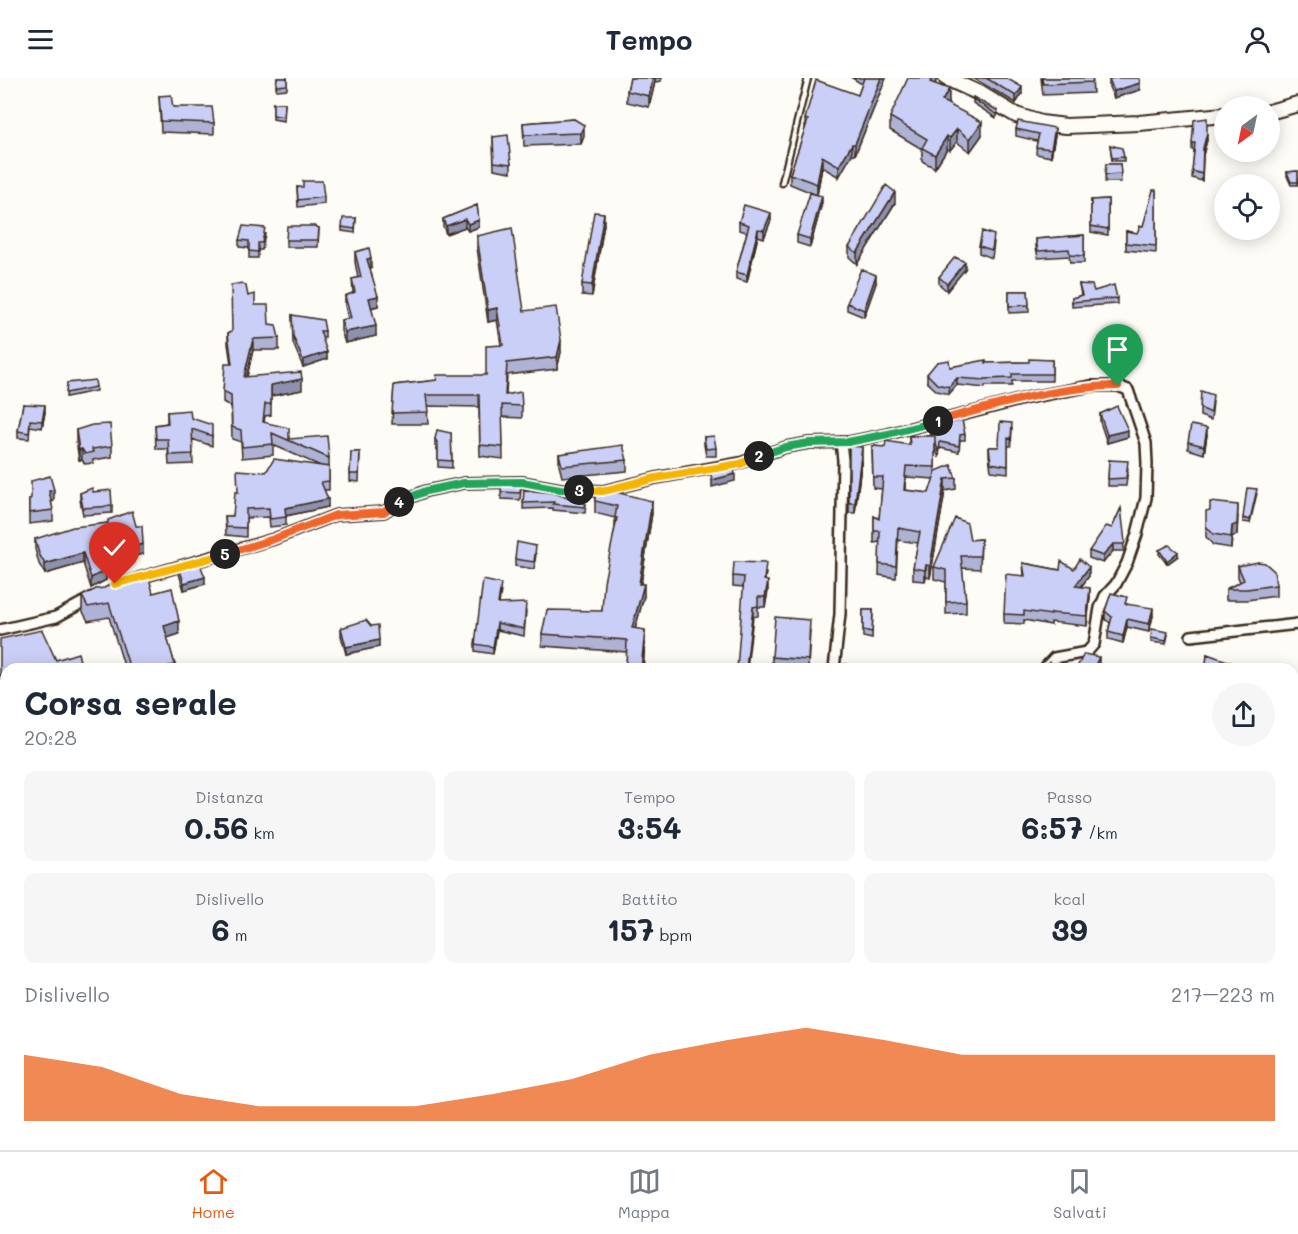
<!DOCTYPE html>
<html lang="it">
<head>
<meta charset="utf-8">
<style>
  body { margin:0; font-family:Mali,sans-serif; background:#f6f6f7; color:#1f2937; height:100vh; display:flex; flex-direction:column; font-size:22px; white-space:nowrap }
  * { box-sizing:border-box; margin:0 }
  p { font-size:20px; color:#747a83 }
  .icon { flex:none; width:33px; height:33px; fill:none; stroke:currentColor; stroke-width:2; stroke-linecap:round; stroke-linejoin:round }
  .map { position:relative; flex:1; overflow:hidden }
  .drawer { position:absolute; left:0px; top:585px; width:1299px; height:488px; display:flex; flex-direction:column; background:#fff; border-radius:18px 18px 0 0; box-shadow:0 3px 15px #0003 }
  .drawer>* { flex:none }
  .needle { width:39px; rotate:213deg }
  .tools { position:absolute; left:1214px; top:18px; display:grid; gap:12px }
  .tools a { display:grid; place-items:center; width:66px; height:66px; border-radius:50%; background:#fff; box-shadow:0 3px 15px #0003; font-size:30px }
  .pin { position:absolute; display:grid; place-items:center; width:51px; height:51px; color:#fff; margin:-62px -26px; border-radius:50% 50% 50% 0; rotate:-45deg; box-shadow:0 0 6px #0007 }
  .pin .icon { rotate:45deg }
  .km { position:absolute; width:30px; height:30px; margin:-15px; border-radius:50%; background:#222; color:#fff; font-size:16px; line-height:30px; text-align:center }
  .round { display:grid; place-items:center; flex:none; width:63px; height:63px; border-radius:32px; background:#f6f6f7 }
  .summary { display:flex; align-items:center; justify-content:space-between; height:102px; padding:0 24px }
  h1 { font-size:33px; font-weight:700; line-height:45px }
  .figures { display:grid; grid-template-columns:repeat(3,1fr); gap:9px; height:102px; padding:6px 24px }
  .figures div { display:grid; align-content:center; border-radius:12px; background:#f6f6f7; text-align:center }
  .figures b { font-size:30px; font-weight:700 }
  .figures small { font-size:16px; font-weight:400 }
  .figures p { font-size:16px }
  .chart { height:168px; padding:12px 24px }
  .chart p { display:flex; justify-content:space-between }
  .chart svg { width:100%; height:108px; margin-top:6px; fill:#ea580c; opacity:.7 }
  header { display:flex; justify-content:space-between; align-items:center; height:78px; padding:0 24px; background:#fff; font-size:27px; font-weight:700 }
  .tabs { display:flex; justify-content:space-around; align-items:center; height:84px; border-top:2px solid #e0e1e3; background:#fff; font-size:16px; color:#747a83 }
  .tabs a { display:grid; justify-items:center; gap:3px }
  .tabs .active { color:#ea580c }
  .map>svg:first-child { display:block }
</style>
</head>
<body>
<header><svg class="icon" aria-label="menu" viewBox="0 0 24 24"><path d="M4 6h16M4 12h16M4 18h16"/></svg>Tempo<svg class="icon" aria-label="person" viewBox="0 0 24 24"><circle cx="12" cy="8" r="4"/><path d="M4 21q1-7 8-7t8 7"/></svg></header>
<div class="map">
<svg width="1298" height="1072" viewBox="0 0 1298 1072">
  <rect width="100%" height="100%" fill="#fdfcf7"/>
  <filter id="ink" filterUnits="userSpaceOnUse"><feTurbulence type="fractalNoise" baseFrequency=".0167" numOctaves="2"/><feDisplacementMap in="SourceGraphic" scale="12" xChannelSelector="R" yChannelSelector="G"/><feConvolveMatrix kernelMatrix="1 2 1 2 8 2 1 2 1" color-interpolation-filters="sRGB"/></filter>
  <g filter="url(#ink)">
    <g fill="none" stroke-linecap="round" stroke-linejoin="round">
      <defs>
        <path id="lane" d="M782,105L808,0"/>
        <path id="street" d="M139,500L274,461L336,437L384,434L399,424L426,413L464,405L522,404L560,411L603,413L656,400L740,385L786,369L809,365L848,364L888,356L1027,320L1091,308H1118L1128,312L1146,365L1147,386L1146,420L1137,456L1127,485L1116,506L1105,518L1100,530L1094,566L1087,574L1054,580L1044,591
          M0,552L56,539L93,519
          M1191,558L1298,546
          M834,591L840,536L843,382L841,364
          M0,858L6,860"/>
        <path id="secondary" d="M946,0L981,16L1016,37L1041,45L1066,48L1139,45L1224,37
          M1269,34L1298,26"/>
      </defs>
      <!-- lane casing -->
      <use href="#lane" stroke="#3b2a1e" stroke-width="9"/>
      <!-- street casing -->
      <use href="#street" stroke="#3b2a1e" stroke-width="14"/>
      <!-- secondary casing -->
      <use href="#secondary" stroke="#3b2a1e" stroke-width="18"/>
      <!-- lane -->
      <use href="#lane" stroke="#fdfcf7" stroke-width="4.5"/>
      <!-- street -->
      <use href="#street" stroke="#fdfcf7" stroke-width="9"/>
      <!-- secondary -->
      <use href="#secondary" stroke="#fdfcf7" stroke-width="14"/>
    </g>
    <!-- wall -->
    <path fill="#aeb2d4" stroke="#3b2a1e" stroke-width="1.5" fill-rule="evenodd" d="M277,0H287V11L276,12Z
      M630,0H662L661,3L655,4L649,29L627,24V13Z
      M852,0H886L855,77L852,76L839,99L822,89L817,117L790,106V96L805,51V41L858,17L862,6Z
      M936,0L935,6L949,24L948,26L982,57L970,74L957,64L950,72L947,71L935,90L922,83V71L890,52V39Z
      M973,0H1006L1022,16L1016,25Z
      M1041,0H1092L1093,15L1043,17Z
      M1109,1L1140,12L1114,20L1109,9Z
      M159,18L173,29L214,45V56L161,54Z
      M973,21L998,36L996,40L973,25Z
      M273,25H285L284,43L273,41Z
      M574,41L584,58L581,66L524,68L523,45Z
      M1016,51L1055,57L1051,79L1036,76L1037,63L1016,58Z
      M493,59L511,86V94L494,91Z
      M1207,62L1203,77L1202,103L1192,100L1194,72H1192V65Z
      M1110,67L1124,79V83H1112Z
      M1106,86H1120L1121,104H1105Z
      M1298,93V107H1291L1287,98V94Z
      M297,109L324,119V126L298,129Z
      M1156,112V175L1126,172V153L1137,155L1143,148Z
      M1108,121V157L1091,154V122Z
      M822,125L810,169L797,165V157Z
      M895,125L857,186L849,179V169Z
      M477,127L479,149L468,153L465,149L446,156L443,148V141Z
      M356,140L355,155L342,153V149Z
      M771,142L764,160L758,158L747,204L736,201V194L747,154L739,152V144Z
      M604,146L592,218L582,217V206Z
      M319,150L318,169H286V162Z
      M265,156L262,172H258V180H249V170L239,169V162Z
      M1084,157V185H1070L1069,178L1038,180L1036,169V161Z
      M477,158L524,233L561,274L557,291L507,297L506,317L522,328V340L502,339L503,381L480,378L479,329L427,328L428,346H392L394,307L486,297L501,267L497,242L488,244L477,170Z
      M994,164L992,180L979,175V168Z
      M355,174L371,190H370L378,228L371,230L376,258L345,265L341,253V242L348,241L345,228V218L353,215L352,201L358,200L355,184Z
      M965,191L947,213L939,206V199Z
      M876,205L864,239L847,232V225Z
      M1079,206L1094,213L1117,220V226L1072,229V220L1081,217Z
      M1009,213H1028L1029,234L1009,235Z
      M248,218L279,260V272H253L247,299L302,312L271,318V337L265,338L264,345L289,361L329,380V412H324L328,429L286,438V447L270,449L269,439L246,440V459L226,457L225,438H233L238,414L266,394L321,388L273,367V377L242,380L241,364L232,361L231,329L223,324V313L231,286L228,266V255L232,253Z
      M292,237L325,253V260H322L327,281L303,289L293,265Z
      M1052,282V303H1012V308H985V310L957,307L949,316L937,313L927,304V296L950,289L986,285L1029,284Z
      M67,305L96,309V313L66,319Z
      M1213,324L1211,342L1200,338V330Z
      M23,326L45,334L42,350L30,348L29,361L18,360V353Z
      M167,334L212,357V368L192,361L193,386L169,387L168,371H156L155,347L167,345Z
      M1100,336L1128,359L1107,365L1100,344Z
      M929,347L940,348L965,356V362H960L959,374L940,370L939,380L935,370V397L956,400V411L945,413L930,500L926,499L925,503L913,502V490L918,465L898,462L896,500L879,497L880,464L874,465V438L879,441L882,411L873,410L872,368L885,369L909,367V358H931L929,352ZM906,399L934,401L929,415L905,412Z
      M76,352L112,368V379L93,382V385L85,386L82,382H79L76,363Z
      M1012,352L1011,368H1008V395L991,393L989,377V369H999Z
      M451,355L452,390L438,389V373L435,368V361Z
      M1207,357L1204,376L1188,371V364Z
      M704,359L716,370V378H706L704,367Z
      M849,368L862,379L855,435H849Z
      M351,374H360L359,404L350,403Z
      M559,376L627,382V393L562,399L559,387Z
      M1109,382L1128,390L1126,408H1108Z
      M502,404L521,412L520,422L501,421Z
      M595,407L652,435L641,506L644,518L635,551L645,564L643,591H626L627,574L542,568V556L602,533L615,449V440L595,435Z
      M524,412L586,426L585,435L553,432V430L523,431Z
      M93,414L112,428V435L83,437L80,422V415Z
      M1257,415L1250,445L1243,444V440Z
      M29,422L54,423L51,424L53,432V443L29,446Z
      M1121,430L1124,473H1113L1103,485L1089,480V473L1112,450Z
      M1210,432L1238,438L1237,457L1232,459L1231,470L1213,467L1206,459V448Z
      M108,445L143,476L120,482L101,463V477L106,502L91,510L83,485L45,496L39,486L35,471V461Z
      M981,461L980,491L962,490L966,523V535L946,536V504L934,501V489L970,462Z
      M1159,472L1178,478L1167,486L1159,476Z
      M536,476L534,491L515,488V481Z
      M1023,485L1060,492L1074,491L1089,498L1081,509L1090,519L1087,548L1051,544V547L1024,542V546L1004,545V536L1024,498Z
      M1238,488L1276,507V518L1247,522H1226V511L1240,504L1238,499Z
      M179,489L205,506L184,512L179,496Z
      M766,495L765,502L768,513L765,529H758V538L753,539L744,509L733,508V498Z
      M501,513L499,526L526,533L524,558L497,552L493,576L475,573V566Z
      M153,515L179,556L167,560L175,587V591H125L109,539L88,543L82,532V518Z
      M1127,526L1153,538L1149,554L1127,549L1123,565L1108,561V554L1110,545L1105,541V533Z
      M863,532H873L872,561L863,559Z
      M371,548L379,569L346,576L341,558V550Z
      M810,553L808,591L772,590V579Z
      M1168,557L1166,566L1151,564V560Z
      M1207,576L1236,591H1211L1206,590Z
      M1048,586L1066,591H1048Z
      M1293,637L1296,667V677H1293Z
      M0,675H6V723L2,722L3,696L0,687Z
      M1293,697H1298V714L1293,715Z
      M0,812L6,814V848L0,847Z
      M1293,987H1298V1026L1293,1027Z
      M914,1066H934V1072H915Z
      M952,1066H964V1072H953Z"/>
    <!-- shaded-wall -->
    <path fill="#8d91ad" stroke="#3b2a1e" stroke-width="1.5" d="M653,0H655V4L649,29V18Z
      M881,0H886L855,77V66Z
      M932,0H936V4L930,17V4Z
      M1140,5V12L1114,20V13Z
      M1022,9V16L1016,25V18Z
      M949,11V24L942,36V23Z
      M982,44V57L970,74V61Z
      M584,47V58L581,66V55Z
      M1055,50V57L1051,79V71Z
      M957,51V64L950,72V60Z
      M1207,55V62L1203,77L1202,103L1203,70Z
      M947,58V71L935,90V77Z
      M852,66V76L839,99V88Z
      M822,78V89L817,117V106Z
      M895,114V125L857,186V175Z
      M822,118V125L810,169V161Z
      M604,135V146L592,218V207Z
      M771,135V142L764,160V152Z
      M465,141V149L446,156V148Z
      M479,142V149L468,153V146Z
      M758,151V158L747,204V197Z
      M371,180V190L367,191V181Z
      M965,184V191L947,213V206Z
      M876,197V205L864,239V232Z
      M378,218V228L369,230V220Z
      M497,230V242L488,244V232Z
      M376,248V258L345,265V254Z
      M253,261V272L244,310V299Z
      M561,262V274L557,291V279Z
      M327,274V281L303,289V282Z
      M957,300V307L949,316V309Z
      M302,301V312L271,318V307Z
      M45,327V334L42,350V343Z
      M1207,350V357L1204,376V368Z
      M1128,352V359L1107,365V357Z
      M862,369V379L855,435V425Z
      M82,371V382H79V372Z
      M735,396V403L712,409V402Z
      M945,401V413L930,500V488Z
      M54,412V423L49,424V413Z
      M328,421V429L285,438V430Z
      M652,423V435L639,518V506Z
      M1238,427L1237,457L1232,459L1231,470L1232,448Z
      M143,466V476L120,482V472Z
      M1113,466V473L1103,485V478Z
      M1178,474V478L1167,486V483Z
      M83,475V485L45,496V486Z
      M926,487V499L925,503V492Z
      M1089,489V498L1075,517V508Z
      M106,492V502L91,510V500Z
      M205,499V506L184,512V505Z
      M768,503V513L765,529V519Z
      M644,506V518L632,562V550Z
      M1090,510V519L1087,548V538Z
      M753,529V539L747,591H746Z
      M1153,530V538L1149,554V546Z
      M1127,541V549L1123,565V558Z
      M179,543V556L164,561V548Z
      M497,545V552L493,576V569Z
      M645,552V564L643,591H641Z
      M379,562V569L346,576V569Z
      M1099,579V591H1093Z
      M6,595V605L0,607V597Z"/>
    <!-- building -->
    <path fill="#cacff7" stroke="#3b2a1e" stroke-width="1.5" d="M277,0H287V7L276,8Z
      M630,0H653L649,18L627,13Z
      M864,0H881L855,66H852L839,88L822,78L817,106L790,96L808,42L805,41L816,2L858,17Z
      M908,0H932L930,4L949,11L942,23L982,44L970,61L957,51L950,60L947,58L935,77L922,70L927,61L890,39Z
      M986,0H1006L1022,9L1016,18Z
      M1042,0H1092L1093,4L1043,6Z
      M1115,0H1139L1140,5L1114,13L1109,1Z
      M171,17L173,29H212L214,45L161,43L159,18Z
      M973,19L998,33L996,36L973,21Z
      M273,25H285L284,39L273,37Z
      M1207,40V55L1203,70L1202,96L1192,93L1195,65H1192L1194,42Z
      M574,41L584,47L581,55L524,57L523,45Z
      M1018,43L1055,50L1051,71L1036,69L1039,56L1016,51Z
      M508,57L511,86L494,84L493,59Z
      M1110,67L1122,70L1124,79L1112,80Z
      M1106,86H1120L1121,96L1105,97Z
      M1298,93V104H1291L1287,94Z
      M303,103H322L324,119L298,122L297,109H303Z
      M886,107L895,114L857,175L849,169Z
      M1153,112H1156V168L1126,165V153L1137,155L1140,148H1143Z
      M810,115L822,118L810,161L797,157Z
      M1108,121V151L1091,148V122Z
      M477,127L479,142L468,146L465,141L446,148L443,141Z
      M744,127L771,135L764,152L758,151L747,197L736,194L749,147L739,144Z
      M594,134L604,135L592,207L582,206Z
      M343,140H356L355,151L342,149Z
      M243,148L265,150L262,165H258V174L249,173V163L239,162Z
      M287,148H315L319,150L318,162H286Z
      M512,150L524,233L556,229L561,262L557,279L507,285L505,317L521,314L522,328L502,327L503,369L480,367L479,317H426L428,334L392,335L394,307L437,302L436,297H486V268L503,267L497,230L488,232L477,158Z
      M982,153L994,157L992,172L979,168Z
      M1084,157V178L1070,177L1069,171L1038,173L1036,161Z
      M369,170L371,180L367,181L378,218L369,220L376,248L345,254L341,242L351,240L345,218L355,214L352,201L361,199L355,174Z
      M955,179L965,184L947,206L939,199Z
      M861,191L876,197L864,232L847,225Z
      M242,205L246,208L248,218L255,216V227H268L269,246L276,247L279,260L253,261L244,299L301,294L302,301L271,307V326H265L263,344L289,350V361L327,358L329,380L272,355L273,366L242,369L241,352L232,349L231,317L223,313L225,286H232L228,255L232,253L231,207Z
      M1079,206L1092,207L1094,213L1114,207L1117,220L1072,224V220L1082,217Z
      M1009,213H1028L1029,227L1009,228Z
      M292,237L323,242L325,253H320L327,274L303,282L293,258Z
      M1029,281L1052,282V296H1012V300L985,301V302L957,300L949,309L937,306L927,296L937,284L949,282L950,289L986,282V285L1029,284Z
      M95,302L96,309L66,315L67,305Z
      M1201,313L1213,317L1211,335L1200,330Z
      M23,326L45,327L42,343L30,342L29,355L18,353Z
      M1117,328L1128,352L1107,357L1100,336Z
      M190,332L191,340L212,347V358L192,351L193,376L169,377L168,361H156L155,347L168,345L167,334Z
      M962,342L965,356L960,357L959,368L940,364L939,374L935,364V358H933L929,347L940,344V348Z
      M1000,344L1012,345L1011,361L1008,360V388L991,385L989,369H999Z
      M110,346L112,368L92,371L93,374L85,376L82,371L79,372L76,352L92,347Z
      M1191,347L1207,350L1204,368L1188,364Z
      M437,352L451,355L452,383L438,382V366L435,361Z
      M714,358L716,370L706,371L704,359Z
      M909,358H935V389L906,388L904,412L929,415L936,393L951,387L956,400L945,401L930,488L926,487L925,492L913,490L920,454L898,450L896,488L879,486L880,453H874V438L879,441L883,399H873L872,368L885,369L886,363L910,367Z
      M623,367L627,382L562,388L559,376Z
      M849,368L862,369L855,425H849Z
      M351,374H360L359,396H350Z
      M274,381L329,389V403L321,404L328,421L285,430L286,439L270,441L269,430L246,431V450L226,449L225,438H233L235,414H238L237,392L266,394Z
      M1109,382L1128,383L1126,400L1108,401Z
      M733,386L735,396L712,402L710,391Z
      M50,398L54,412L49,413L53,432L29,435V422L31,420V403Z
      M502,404L521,405L520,415L501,414Z
      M595,407H607V412L652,423L639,506H644L632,550L645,552L641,591H626L627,562L542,556L547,532L602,533L604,504L617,440L615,439L617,428L595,423Z
      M92,410L93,414L111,412L112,428L83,430L80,415Z
      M1247,410L1257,411L1250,442L1243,440Z
      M524,412L554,415L586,426L585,429L553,426L554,424L523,425Z
      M1210,424L1238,427L1237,446L1232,448L1231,459L1213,456L1206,448V433L1210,432Z
      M1121,430L1125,464L1124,466H1113L1103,478L1089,473L1106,448L1112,450Z
      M132,433L136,448H142L143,466L120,472L101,453V477L106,492L91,500L83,475L45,486L39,476L35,461L73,449L108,445V442Z
      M955,440L967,445L970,462L981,461L980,478H961L966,523L946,524V492L934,489Z
      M517,464L536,468L534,484L515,481Z
      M1169,467L1178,474L1167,483L1159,472Z
      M1080,481L1089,489L1075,508L1090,510L1087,538L1051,535V537L1024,533V537L1004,536L1006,496L1025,498L1023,485L1060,492L1061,483L1074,491Z
      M734,484L766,485L764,502L768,503L765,519H758V528L753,529L746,591H737L744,499L733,498Z
      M1258,484L1265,485L1274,493L1276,507L1247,511H1226L1244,502L1238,488Z
      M200,486L205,499L184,505L179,489Z
      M147,492L153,515L172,510L179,543L164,548L175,587L154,591H130L109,525L88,529L82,518L96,511L104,510L126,498Z
      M483,502L501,506L498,526L526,525L524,551L497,545L493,569L475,566Z
      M1111,515L1127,519L1125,526L1153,530L1149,546L1127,541L1123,558L1108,554L1112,539L1105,533Z
      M863,532H873L872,554L863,552Z
      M775,539L810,542L808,582L772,579Z
      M366,542L371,548L378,547L379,562L346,569L341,550Z
      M1152,551L1168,554L1166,563L1151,560Z
      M42,552L56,582L78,575L82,591H6V595L0,597V561Z
      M1084,576L1099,579L1093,591H1076Z
      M1207,576L1236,586L1234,591H1226L1206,586Z
      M1049,584L1066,591H1055L1048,586Z
      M845,586L860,588V591H846Z
      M475,589L491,590V591H475Z
      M985,589L1015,590V591H985Z
      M1293,637L1296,667H1293Z
      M0,675H6V716L2,715L3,690L0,680Z
      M1293,697H1298V707L1293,708Z
      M0,812L6,814V837L0,836Z
      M1293,987H1298V1017L1293,1018Z
      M780,1066H805L804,1071L838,1067V1072H757L759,1067H780Z
      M916,1066H934V1072H918Z"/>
  </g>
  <g fill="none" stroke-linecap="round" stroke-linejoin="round" filter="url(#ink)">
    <defs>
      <path id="split-1" d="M938,343C997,327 1057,308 1118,308"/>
      <path id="split-2" d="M759,378L786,369L809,365L848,364L888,356L938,343"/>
      <path id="split-3" d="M579,412L603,413L656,400L740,386L759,378"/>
      <path id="split-4" d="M399,424L426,413L464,405L522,404L560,411L579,412"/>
      <path id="split-5" d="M225,476L274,461L336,437L384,434L399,424"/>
      <path id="split-6" d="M115,506L225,476"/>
    </defs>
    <!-- split-1 casing -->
    <use href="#split-1" stroke="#fff" stroke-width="12"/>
    <!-- split-2 casing -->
    <use href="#split-2" stroke="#fff" stroke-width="12"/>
    <!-- split-3 casing -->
    <use href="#split-3" stroke="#fff" stroke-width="12"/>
    <!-- split-4 casing -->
    <use href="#split-4" stroke="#fff" stroke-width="12"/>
    <!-- split-5 casing -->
    <use href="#split-5" stroke="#fff" stroke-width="12"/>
    <!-- split-6 casing -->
    <use href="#split-6" stroke="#fff" stroke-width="12"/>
    <!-- split-1 -->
    <use href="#split-1" stroke="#f0652b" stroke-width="8"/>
    <!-- split-2 -->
    <use href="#split-2" stroke="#22a559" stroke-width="8"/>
    <!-- split-3 -->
    <use href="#split-3" stroke="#f5b400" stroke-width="8"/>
    <!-- split-4 -->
    <use href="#split-4" stroke="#22a559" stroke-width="8"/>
    <!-- split-5 -->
    <use href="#split-5" stroke="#f0652b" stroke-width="8"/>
    <!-- split-6 -->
    <use href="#split-6" stroke="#f5b400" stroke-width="8"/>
  </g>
</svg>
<div class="tools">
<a><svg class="needle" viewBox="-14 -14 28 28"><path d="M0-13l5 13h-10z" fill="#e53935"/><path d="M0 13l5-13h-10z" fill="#747a83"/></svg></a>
<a><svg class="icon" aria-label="locate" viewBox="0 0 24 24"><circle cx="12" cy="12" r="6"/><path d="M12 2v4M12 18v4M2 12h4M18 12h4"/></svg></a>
</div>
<div class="pin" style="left:1118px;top:308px;background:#1e9e55"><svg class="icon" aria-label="arrive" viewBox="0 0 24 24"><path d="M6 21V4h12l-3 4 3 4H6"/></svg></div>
<div class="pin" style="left:115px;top:506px;background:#d93025"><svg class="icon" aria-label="check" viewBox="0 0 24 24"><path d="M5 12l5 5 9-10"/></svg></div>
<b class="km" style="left:938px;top:343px">1</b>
<b class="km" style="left:759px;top:378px">2</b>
<b class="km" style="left:579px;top:412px">3</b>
<b class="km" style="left:399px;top:424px">4</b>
<b class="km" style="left:225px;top:476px">5</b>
<section class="drawer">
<div class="summary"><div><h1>Corsa serale</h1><p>20:28</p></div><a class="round"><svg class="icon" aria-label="share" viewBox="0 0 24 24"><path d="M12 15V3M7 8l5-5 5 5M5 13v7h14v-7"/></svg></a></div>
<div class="figures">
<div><p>Distanza</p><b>0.56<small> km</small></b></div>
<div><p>Tempo</p><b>3:54</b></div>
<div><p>Passo</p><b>6:57<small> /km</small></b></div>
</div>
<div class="figures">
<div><p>Dislivello</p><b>6<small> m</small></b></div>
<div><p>Battito</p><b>157<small> bpm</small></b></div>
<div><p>kcal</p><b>39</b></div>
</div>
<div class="chart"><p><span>Dislivello</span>217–223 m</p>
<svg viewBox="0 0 160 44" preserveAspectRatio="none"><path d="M0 44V17L10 22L20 33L30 38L40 38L50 38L60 33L70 27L80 17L90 11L100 6L110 11L120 17L130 17L140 17L150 17L160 17V44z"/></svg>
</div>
</section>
</div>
<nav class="tabs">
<a class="active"><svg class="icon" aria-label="home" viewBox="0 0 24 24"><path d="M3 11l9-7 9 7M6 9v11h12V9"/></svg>Home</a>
<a><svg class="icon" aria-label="map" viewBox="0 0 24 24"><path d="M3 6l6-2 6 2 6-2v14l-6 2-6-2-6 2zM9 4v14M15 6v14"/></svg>Mappa</a>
<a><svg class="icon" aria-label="saved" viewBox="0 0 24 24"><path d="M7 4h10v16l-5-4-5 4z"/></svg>Salvati</a>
</nav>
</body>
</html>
